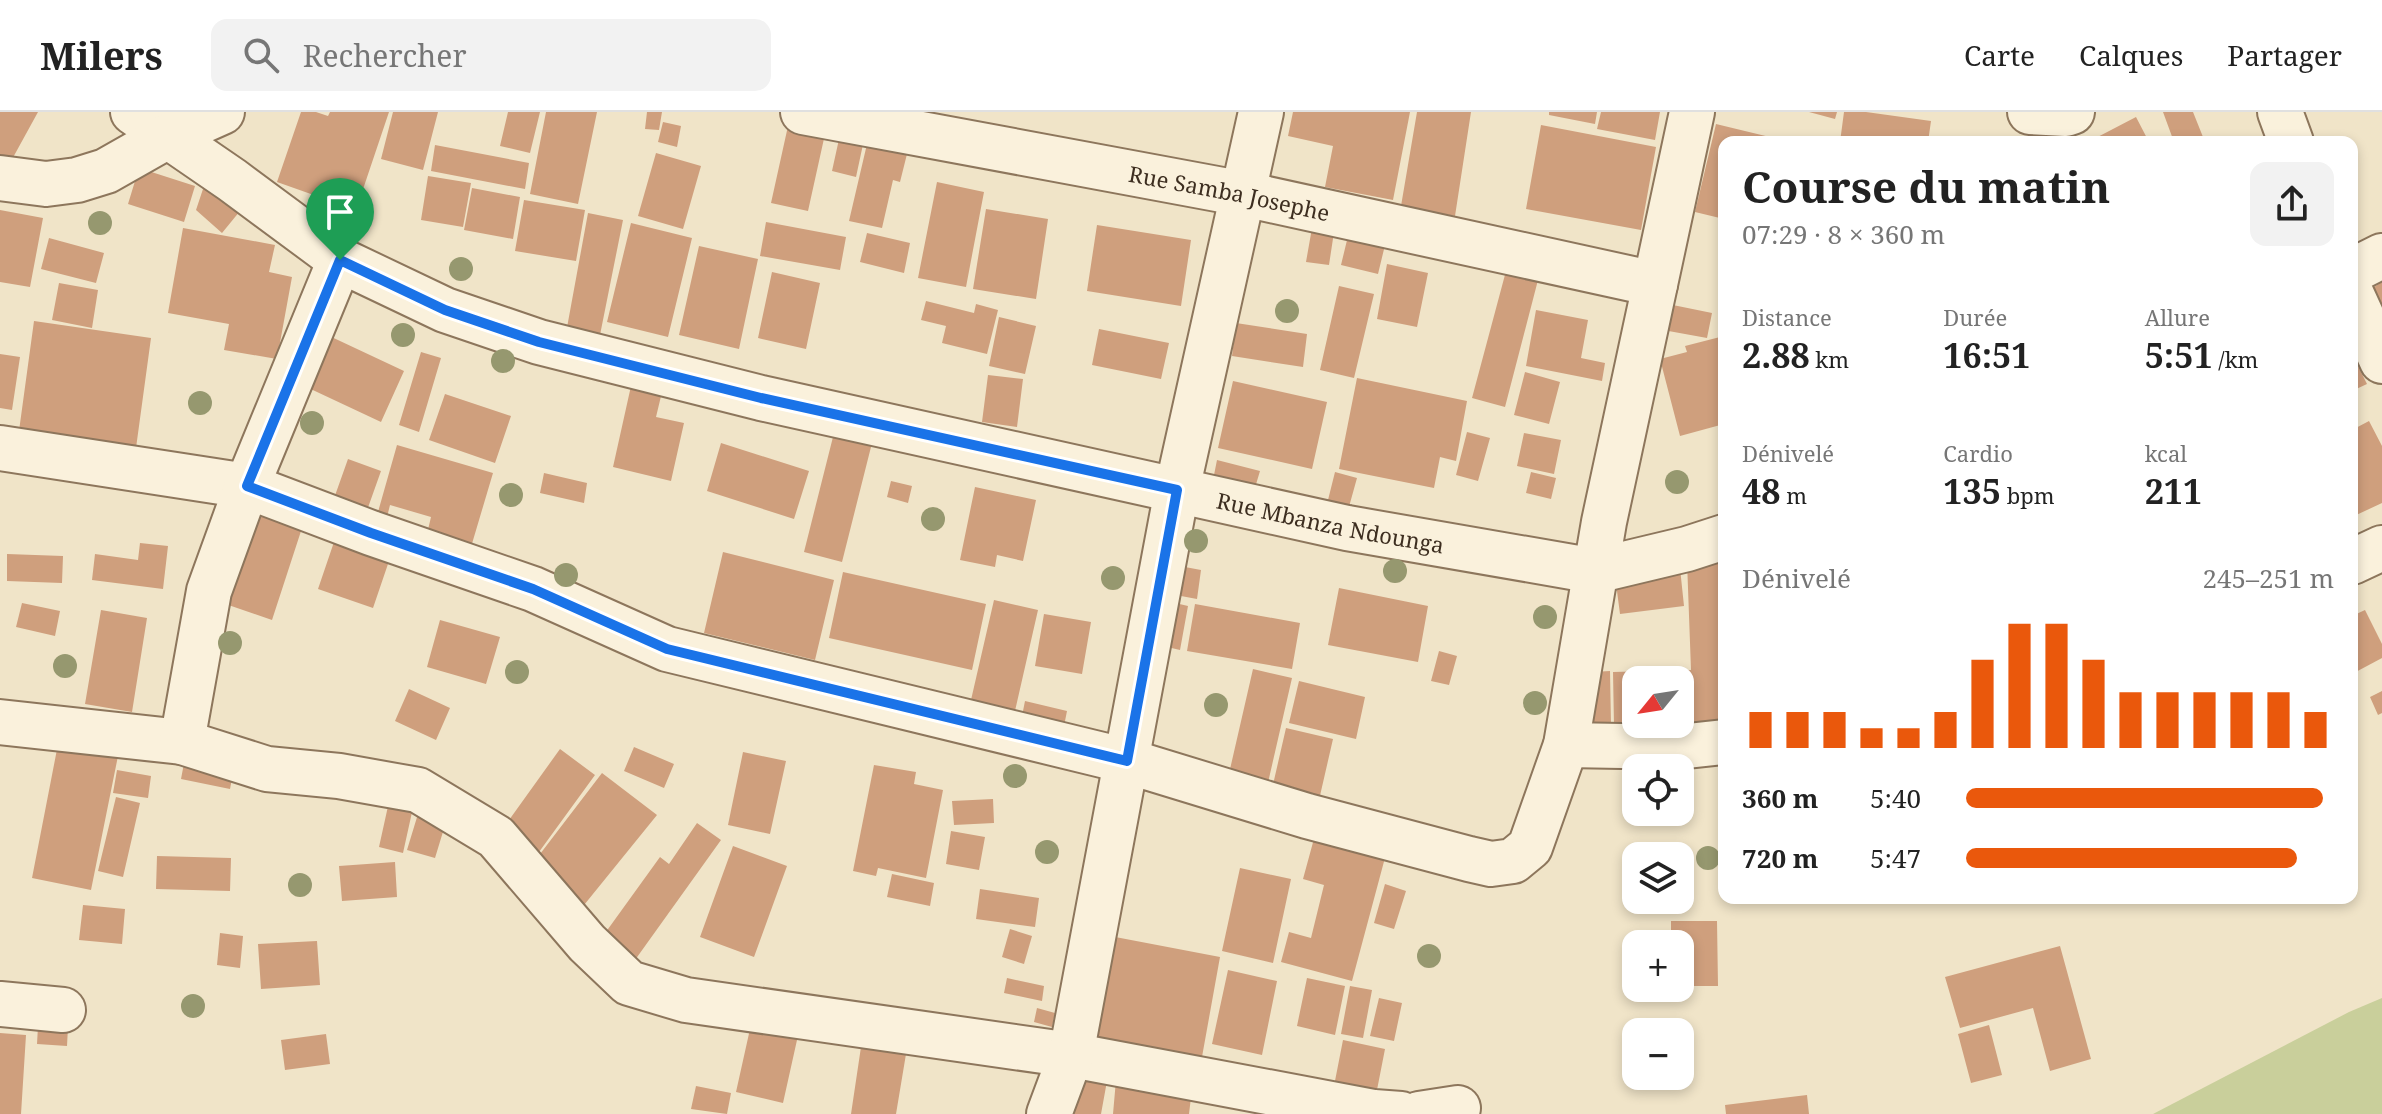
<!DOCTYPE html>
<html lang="fr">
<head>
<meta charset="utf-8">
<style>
  body { margin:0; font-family:"Noto Serif",serif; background:#f2f2f2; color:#222; height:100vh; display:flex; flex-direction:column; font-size:30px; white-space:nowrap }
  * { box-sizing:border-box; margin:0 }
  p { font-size:26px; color:#767676 }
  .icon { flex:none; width:44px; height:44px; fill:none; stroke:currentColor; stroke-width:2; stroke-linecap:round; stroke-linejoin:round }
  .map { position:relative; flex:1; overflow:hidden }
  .drawer { position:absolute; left:1718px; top:24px; width:640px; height:768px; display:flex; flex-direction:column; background:#fff; border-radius:16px; box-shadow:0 4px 12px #0003 }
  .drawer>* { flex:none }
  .needle { width:52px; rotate:240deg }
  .tools { position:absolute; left:1622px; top:554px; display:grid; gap:16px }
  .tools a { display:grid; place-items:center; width:72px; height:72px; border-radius:16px; background:#fff; box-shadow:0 4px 12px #0003; font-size:40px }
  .pin { position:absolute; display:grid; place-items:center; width:68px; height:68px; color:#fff; margin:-82px -34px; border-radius:50% 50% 50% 0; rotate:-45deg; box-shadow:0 0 8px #0007 }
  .pin .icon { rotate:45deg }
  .round { display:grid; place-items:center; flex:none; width:84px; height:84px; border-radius:16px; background:#f2f2f2 }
  .headline { display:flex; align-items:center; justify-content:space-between; height:136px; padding:0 24px }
  h1 { font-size:44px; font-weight:700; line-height:60px }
  .stats { display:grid; grid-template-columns:repeat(3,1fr); gap:12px; height:136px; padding:8px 24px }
  .stats div { display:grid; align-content:center }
  .stats b { font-size:34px; font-weight:700 }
  .stats small { font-size:22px; font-weight:400 }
  .stats p { font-size:22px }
  .chart { height:224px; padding:16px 24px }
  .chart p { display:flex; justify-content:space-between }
  .chart svg { width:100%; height:144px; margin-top:8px; stroke:#ea580c; stroke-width:6 }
  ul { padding:0 24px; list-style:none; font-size:26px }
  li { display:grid; grid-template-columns:128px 96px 1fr; align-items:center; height:60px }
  li i { height:20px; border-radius:10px; background:#ea580c }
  header { display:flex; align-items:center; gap:48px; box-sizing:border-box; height:112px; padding:0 40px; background:#fff; border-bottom:2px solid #e0e0e0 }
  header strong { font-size:38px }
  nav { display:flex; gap:44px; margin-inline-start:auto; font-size:28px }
  .search { width:560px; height:72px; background:#f2f2f2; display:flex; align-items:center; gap:20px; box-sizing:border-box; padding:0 28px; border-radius:16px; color:#767676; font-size:30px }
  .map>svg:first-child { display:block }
</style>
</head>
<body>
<header>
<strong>Milers</strong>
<div class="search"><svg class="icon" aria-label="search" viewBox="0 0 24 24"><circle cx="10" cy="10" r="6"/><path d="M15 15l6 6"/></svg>Rechercher</div>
<nav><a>Carte</a><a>Calques</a><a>Partager</a></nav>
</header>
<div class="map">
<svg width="2382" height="1002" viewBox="0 0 2382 1002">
  <rect width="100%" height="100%" fill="#f0e4c8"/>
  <!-- green -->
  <path fill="#c9cf9b" d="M2382,886V1002H2153L2349,900Z"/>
  <!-- building -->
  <path fill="#cf9f7d" d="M0,0H38L10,51L0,48Z
    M301,0H316L328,4L330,0H389L356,98L277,70Z
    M393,0H438L423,58L381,47Z
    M508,0H540L530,41L500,34Z
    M546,0H597L578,92L530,82Z
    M647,0H662L659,18L645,17Z
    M1293,0H1410L1393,88L1325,75L1333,34L1288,24Z
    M1417,0H1471L1455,104L1401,94Z
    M1549,0H1597L1595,12L1549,3Z
    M1601,0H1660L1655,28L1597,17Z
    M1809,0H1837L1835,7Z
    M1844,0H1866L1931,9L1928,30H1840Z
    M2163,0H2193L2205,30H2174Z
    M2136,5L2149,30H2088Z
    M663,10L681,14L677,35L658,30Z
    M1716,12L1786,29L1724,30V107L1695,100Z
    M1541,13L1656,35L1641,118L1526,97Z
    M788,14L825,22L808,99L771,91Z
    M841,18L865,23L856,65L832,59Z
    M867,32L907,42L900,70L893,68L882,116L849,109Z
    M435,33L529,51L525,77L431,59Z
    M656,41L701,54L683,117L638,104Z
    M139,56L195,74L184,110L128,92Z
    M428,64L471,71L463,115L421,108Z
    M937,70L984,80L966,175L918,166Z
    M205,71L240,99L222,121L196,98Z
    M472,76L520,85L513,127L464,118Z
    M524,88L585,98L576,149L515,139Z
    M986,97L1048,107L1036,187L973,177Z
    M0,98L43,106L30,175L0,170Z
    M588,101L623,108L599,228L566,221Z
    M766,110L846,125L840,158L760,144Z
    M631,111L692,126L668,225L607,210Z
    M1097,113L1191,128L1181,194L1087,179Z
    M183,116L275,133L269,160L292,165L277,247L224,238L229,212L168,201Z
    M1312,116L1334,120L1329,153L1306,150Z
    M867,121L910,131L904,161L860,150Z
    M1348,124L1385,133L1378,162L1341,153Z
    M49,126L104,141L96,171L41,157Z
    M699,134L758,147L739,237L679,223Z
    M1387,152L1428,161L1417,215L1377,207Z
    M1506,159L1538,168L1505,295L1472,286Z
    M772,160L820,171L806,237L758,226Z
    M2382,170V193L2371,177Z
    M59,171L98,178L92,216L52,208Z
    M1339,174L1374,182L1354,266L1320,258Z
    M926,189L974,201L976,192L998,198L987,242L942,231L946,214L921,208Z
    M1668,192L1712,201L1707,226L1663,218Z
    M1536,198L1588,208L1581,246L1605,251L1602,269L1526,254Z
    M999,205L1036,214L1025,262L989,254Z
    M34,209L151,226L136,336L19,319Z
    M1236,211L1307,222L1303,255L1232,244Z
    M1099,217L1169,231L1161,267L1092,253Z
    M323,221L404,259L381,310L300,272Z
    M1724,224V312L1680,324L1660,247L1687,240L1685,234Z
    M421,240L441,246L419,320L399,313Z
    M0,242L20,245L12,298L0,296Z
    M2352,242L2367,272L2352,279Z
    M1525,260L1560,270L1549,312L1514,303Z
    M988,263L1023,267L1017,315L982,310Z
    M1357,266L1467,289L1456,349L1440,345L1434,376L1339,357Z
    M1233,269L1327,290L1312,357L1218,336Z
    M631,274L662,280L656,305L684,311L671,369L613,355Z
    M445,282L511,304L495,351L429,328Z
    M2369,309L2382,334V391L2352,405V318Z
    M835,317L873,327L842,450L804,440Z
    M1467,320L1490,326L1478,369L1456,363Z
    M1524,321L1561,328L1554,362L1517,354Z
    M721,331L809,359L794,407L707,379Z
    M397,333L493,361L471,435L427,422L431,405L390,393L386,409L376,407Z
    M348,347L381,359L365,404L332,392Z
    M1217,348L1260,359L1254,379L1213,368Z
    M1335,360L1357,366L1347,402L1326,396Z
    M1531,360L1556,366L1551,387L1526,381Z
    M544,361L587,371L584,391L540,381Z
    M891,369L912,374L908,391L887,385Z
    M975,375L1036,388L1023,449L997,443L995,455L960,448Z
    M242,395L302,416L272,508L211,487Z
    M334,430L389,449L373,496L318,477Z
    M140,431L168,434L163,477L92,468L95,442L138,448Z
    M723,440L834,468L815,548L704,521Z
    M7,442L63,444L62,471L7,469Z
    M1687,449H1724V610L1680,611V568H1636V612L1614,613L1613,560L1691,558Z
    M1185,455L1201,458L1197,487L1181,484Z
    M1680,456L1684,494L1620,502L1615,464Z
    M843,460L986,492L972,558L829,526Z
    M1339,476L1428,494L1418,550L1328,533Z
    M994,488L1038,498L1012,612L968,601Z
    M1171,490L1188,494L1180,538L1163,534Z
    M22,491L60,499L55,524L16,515Z
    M1195,492L1300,511L1292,557L1187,539Z
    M101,498L147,506L132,600L85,592Z
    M2365,498L2382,532V546L2352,562V504Z
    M1044,502L1091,510L1082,562L1035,554Z
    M440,508L500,525L486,572L427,555Z
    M1439,539L1457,544L1449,573L1431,569Z
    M1253,557L1292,566L1267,675L1228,666Z
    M1610,559L1611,613L1580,612L1593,560Z
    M1299,569L1365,585L1356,627L1289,611Z
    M409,577L450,596L436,628L395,609Z
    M2382,579V601L2378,603L2370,585Z
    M1025,589L1067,599L1062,624L1020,614Z
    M1286,616L1333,627L1319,688L1272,677Z
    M59,627L119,639L91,778L32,766Z
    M634,635L674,652L664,676L624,659Z
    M560,637L595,663L539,740L504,715Z
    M743,640L786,649L770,722L728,713Z
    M185,646L234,656L230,677L181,667Z
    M874,653L916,660L914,672L943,678L926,766L878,756L876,764L853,759Z
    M117,658L151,664L148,686L113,681Z
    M602,661L657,703L580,798L537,746Z
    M392,676L416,682L403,741L379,735Z
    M116,685L140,691L123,765L98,759Z
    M993,687L994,711L954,713L952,689Z
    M421,692L449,700L435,746L407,738Z
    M697,711L721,728L635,848L603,824L660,745L669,752Z
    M951,719L985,725L979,758L946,752Z
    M1315,723L1386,742L1352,869L1281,850L1289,820L1311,826L1324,773L1303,767Z
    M733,734L787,754L754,845L700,825Z
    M157,744L231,746L230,779L156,777Z
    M395,750L397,785L342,789L339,754Z
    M1240,756L1291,767L1273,851L1222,839Z
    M892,762L934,771L930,794L887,785Z
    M1385,772L1406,779L1394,817L1374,811Z
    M980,777L1039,786L1035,815L976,807Z
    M83,793L125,797L122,832L79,828Z
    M1671,809H1717L1718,874H1680V832H1671Z
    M1010,817L1032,824L1024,852L1002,845Z
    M220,821L243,824L240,856L217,853Z
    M1110,824L1220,845L1200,956L1090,935Z
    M317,829L320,873L261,877L258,832Z
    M2060,834L2091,947L2050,959L2033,896L1960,916L1945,865Z
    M1228,858L1277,869L1262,943L1212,932Z
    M1007,866L1044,874L1042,889L1004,881Z
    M1307,866L1345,874L1335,923L1297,914Z
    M1350,874L1372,878L1363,926L1341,922Z
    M1379,886L1402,891L1394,929L1370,924Z
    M1037,896L1055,901L1052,915L1034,910Z
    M752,908L799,919L783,991L736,980Z
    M1989,913L2002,963L1971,971L1958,922Z
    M38,914L68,915L67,934L37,932Z
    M0,921L26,923L21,1002H0Z
    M326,922L330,952L285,958L281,928Z
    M1343,928L1385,937L1376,983L1334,974Z
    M861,935L906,942L896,1002H851Z
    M1082,964L1107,969L1101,1002H1074Z
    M1116,968L1192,977L1189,1002H1113Z
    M696,974L731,981L727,1002L691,997Z
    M1807,983L1809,1002H1726L1725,993Z"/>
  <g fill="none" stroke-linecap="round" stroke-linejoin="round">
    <defs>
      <g id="minor">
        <path id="s1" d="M133,0L232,68L340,148L445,198L539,230L761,286L1347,416L1595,459L1687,437L1724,425"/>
        <path id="s2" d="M803,0L1244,82L1655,172"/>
        <path d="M2030,0L2066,2L2072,0"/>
        <path d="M2280,0L2291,30"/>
        <path d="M0,66L46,72L77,68L106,59L166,25L222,0"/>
        <path d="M2352,159L2382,144"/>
        <path d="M2352,183L2382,249"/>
        <path d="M0,336L247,374L371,421L533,477L667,537L1127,649L1307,704L1469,747L1491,752L1513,749L1530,735L1566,633L1604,410L1692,0"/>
        <path d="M2352,450L2382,436"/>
        <path d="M0,610L182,630L267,657L339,664L418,678L496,725L587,831L629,871L686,888L1071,943L1374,1000L1401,1002"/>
        <path d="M182,630L209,479L247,374L340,148"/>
        <path d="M1566,633L1678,635L1724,630"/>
        <path d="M0,892L63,898"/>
        <path d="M1049,1002L1071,943L1177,378L1261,0"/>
        <path d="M1419,1002L1458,996"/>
      </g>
    </defs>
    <!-- minor casing -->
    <use href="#minor" stroke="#8d765c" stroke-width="48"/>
    <!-- minor -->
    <use href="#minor" stroke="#faf1dc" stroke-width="44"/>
  </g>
  <!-- trees -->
  <g fill="#96986f">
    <circle cx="100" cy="111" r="12"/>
    <circle cx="461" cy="157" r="12"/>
    <circle cx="1287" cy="199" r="12"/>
    <circle cx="403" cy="223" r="12"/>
    <circle cx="503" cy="249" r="12"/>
    <circle cx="200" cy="291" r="12"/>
    <circle cx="312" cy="311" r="12"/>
    <circle cx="1677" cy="370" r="12"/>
    <circle cx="511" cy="383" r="12"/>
    <circle cx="933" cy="407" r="12"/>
    <circle cx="1196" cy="429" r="12"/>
    <circle cx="1395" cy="459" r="12"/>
    <circle cx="566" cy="463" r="12"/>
    <circle cx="1113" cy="466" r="12"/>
    <circle cx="1545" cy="505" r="12"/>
    <circle cx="230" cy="531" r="12"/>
    <circle cx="65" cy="554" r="12"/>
    <circle cx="517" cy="560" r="12"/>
    <circle cx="1535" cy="591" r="12"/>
    <circle cx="1216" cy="593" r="12"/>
    <circle cx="1015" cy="664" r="12"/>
    <circle cx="1047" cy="740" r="12"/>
    <circle cx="1708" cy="746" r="12"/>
    <circle cx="300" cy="773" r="12"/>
    <circle cx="1429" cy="844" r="12"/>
    <circle cx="193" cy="894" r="12"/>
  </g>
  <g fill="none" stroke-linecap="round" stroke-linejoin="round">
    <defs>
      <path id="route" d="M340,148L445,198L539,230L761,286L1177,378L1127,649L667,537L533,477L371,421L247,374Z"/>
    </defs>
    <!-- route casing -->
    <use href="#route" stroke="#fff" stroke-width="16"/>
    <!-- route -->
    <use href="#route" stroke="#1a73e8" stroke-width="10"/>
  </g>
  <g text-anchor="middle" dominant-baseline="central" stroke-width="6" stroke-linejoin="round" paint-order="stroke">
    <!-- street labels -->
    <g font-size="22" fill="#3d2e20" stroke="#f7eed8">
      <text stroke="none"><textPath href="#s2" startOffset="434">Rue Samba Josephe</textPath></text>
      <text stroke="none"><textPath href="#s1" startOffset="1282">Rue Mbanza Ndounga</textPath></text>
    </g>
  </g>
</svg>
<div class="tools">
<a><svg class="needle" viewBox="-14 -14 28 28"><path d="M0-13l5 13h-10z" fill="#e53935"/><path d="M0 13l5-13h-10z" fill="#767676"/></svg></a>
<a><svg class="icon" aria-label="locate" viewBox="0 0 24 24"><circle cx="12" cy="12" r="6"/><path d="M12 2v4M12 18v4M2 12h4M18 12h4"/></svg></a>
<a><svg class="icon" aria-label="layers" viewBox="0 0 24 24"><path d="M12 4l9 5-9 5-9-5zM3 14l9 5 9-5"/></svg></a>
<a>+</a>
<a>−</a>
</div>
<div class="pin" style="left:340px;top:148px;background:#1e9e55"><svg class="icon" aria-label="arrive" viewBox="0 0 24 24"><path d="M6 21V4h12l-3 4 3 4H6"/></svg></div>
<section class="drawer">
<div class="headline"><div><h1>Course du matin</h1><p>07:29 · 8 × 360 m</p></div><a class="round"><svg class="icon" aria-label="share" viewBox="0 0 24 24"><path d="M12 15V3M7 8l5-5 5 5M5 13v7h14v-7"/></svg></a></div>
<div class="stats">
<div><p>Distance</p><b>2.88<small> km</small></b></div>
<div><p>Durée</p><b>16:51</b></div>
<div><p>Allure</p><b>5:51<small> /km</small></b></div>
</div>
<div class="stats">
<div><p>Dénivelé</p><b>48<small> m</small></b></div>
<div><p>Cardio</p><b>135<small> bpm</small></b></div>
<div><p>kcal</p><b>211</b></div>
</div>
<div class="chart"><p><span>Dénivelé</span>245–251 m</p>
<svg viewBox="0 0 160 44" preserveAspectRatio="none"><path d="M5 44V33M15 44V33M25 44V33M35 44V38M45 44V38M55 44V33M65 44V17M75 44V6M85 44V6M95 44V17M105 44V27M115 44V27M125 44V27M135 44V27M145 44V27M155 44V33"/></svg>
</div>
<ul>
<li><b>360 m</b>5:40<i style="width:97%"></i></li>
<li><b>720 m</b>5:47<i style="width:90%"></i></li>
</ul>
</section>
</div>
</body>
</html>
